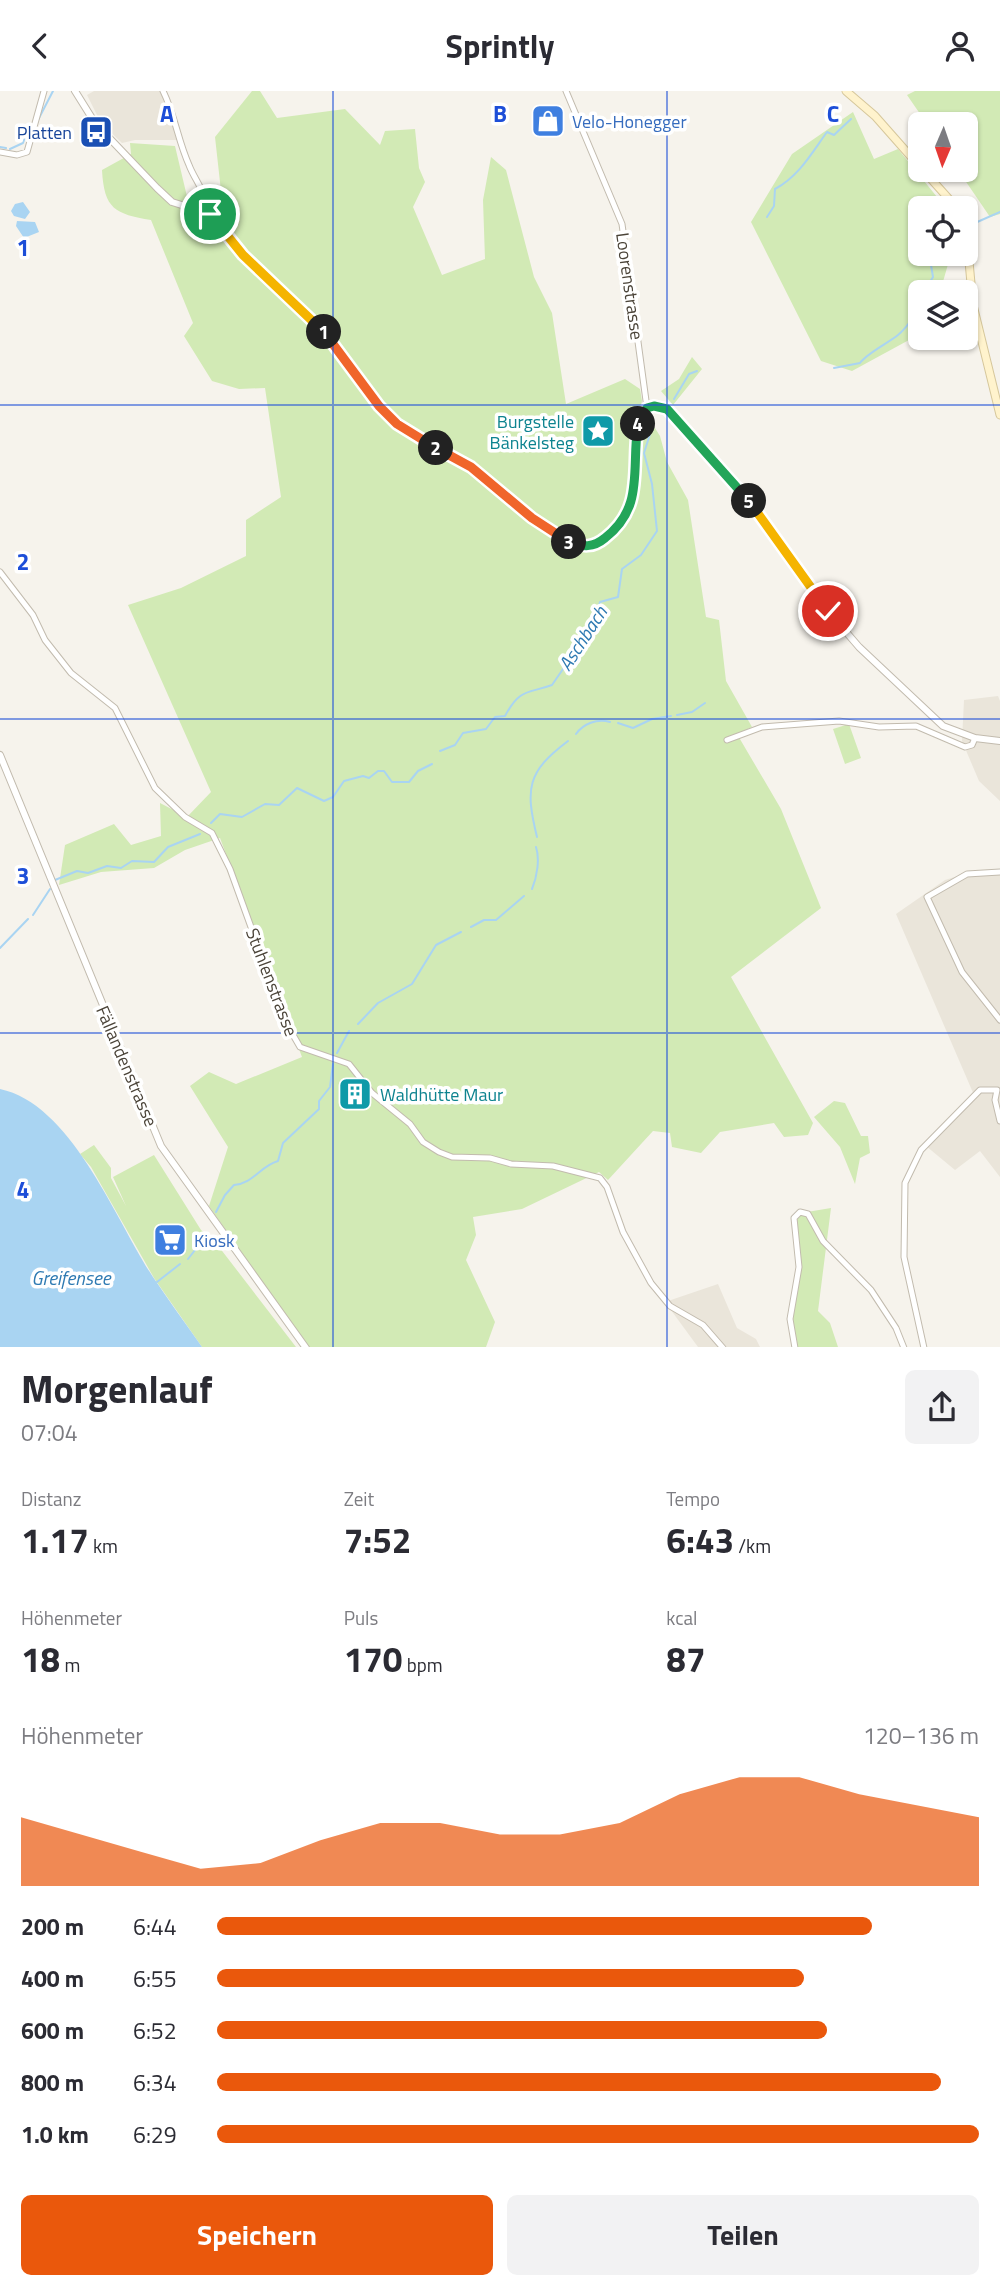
<!DOCTYPE html>
<html lang="de">
<head>
<meta charset="utf-8">
<style>
  body { margin:0; font-family:"Titillium Web",sans-serif; background:#f2f2f3; color:#2b2b33; height:100vh; display:flex; flex-direction:column; font-size:26px; white-space:nowrap }
  * { box-sizing:border-box; margin:0 }
  p { font-size:23px; color:#7c7c81 }
  .icon { flex:none; width:38px; height:38px; fill:none; stroke:currentColor; stroke-width:2; stroke-linecap:round; stroke-linejoin:round }
  .map { position:relative; height:1256px; overflow:hidden }
  .panel { display:flex; flex-direction:column; background:#fff; flex:1 }
  .panel>* { flex:none }
  .needle { width:46px; rotate:182deg }
  .controls { position:absolute; left:908px; top:21px; display:grid; gap:14px }
  .controls a { display:grid; place-items:center; width:70px; height:70px; border-radius:10px; background:#fff; box-shadow:0 2px 5px #0004; font-size:35px }
  .pin { position:absolute; display:grid; place-items:center; width:60px; height:60px; color:#fff; margin:-30px; border:4px solid #fff; border-radius:50%; box-shadow:0 2px 7px #0007 }
  .km { position:absolute; width:35px; height:35px; margin:-18px; border-radius:50%; background:#222; color:#fff; font-size:19px; line-height:35px; text-align:center }
  .round { display:grid; place-items:center; flex:none; width:74px; height:74px; border-radius:10px; background:#f2f2f3 }
  .head { display:flex; align-items:center; justify-content:space-between; height:119px; padding:0 21px }
  h1 { font-size:38px; font-weight:700; line-height:52px }
  .stats { display:grid; grid-template-columns:repeat(3,1fr); gap:10px; height:119px; padding:7px 21px }
  .stats div { display:grid; align-content:center }
  .stats b { font-size:35px; font-weight:700 }
  .stats small { font-size:19px; font-weight:400 }
  .stats p { font-size:19px }
  .chart { height:196px; padding:14px 21px }
  .chart p { display:flex; justify-content:space-between }
  .chart svg { width:100%; height:126px; margin-top:7px; fill:#ea580c; opacity:.7 }
  .button { display:flex; gap:14px; margin-top:auto; padding:14px 21px }
  .button a { flex:1; height:80px; border-radius:10px; background:#ea580c; color:#fff; font-size:28px; font-weight:700; line-height:80px; text-align:center }
  .button a+a { background:#f2f2f3; color:#2b2b33 }
  ul { padding:0 21px; list-style:none; font-size:23px }
  li { display:grid; grid-template-columns:112px 84px 1fr; align-items:center; height:52px }
  li i { height:18px; border-radius:9px; background:#ea580c }
  header { display:flex; justify-content:space-between; align-items:center; height:91px; padding:0 21px; background:#fff; font-size:32px; font-weight:700 }
  .map>svg:first-child { display:block }
</style>
</head>
<body>
<header><svg class="icon" aria-label="back" viewBox="0 0 24 24"><path d="M15 5l-7 7 7 7"/></svg>Sprintly<svg class="icon" aria-label="person" viewBox="0 0 24 24"><circle cx="12" cy="8" r="4"/><path d="M4 21q1-7 8-7t8 7"/></svg></header>
<div class="map">
<svg width="1000" height="1257" viewBox="0 0 1000 1257">
  <rect width="100%" height="100%" fill="#f6f3ec"/>
  <!-- residential -->
  <path fill="#eae5da" d="M94,0H160L172,23L178,49H135L122,52L101,32L87,4Z
    M998,605L1000,610V710L979,690L962,650L964,609Z
    M977,779L1000,780V1086L980,1060L955,1079L926,1055L974,1004L896,823L945,789Z
    M718,1193L737,1237L756,1248L760,1256H698L665,1211Z"/>
  <!-- green -->
  <path fill="#d2eab5" d="M252,0H260L277,27L345,18L380,54L385,40L415,38L419,77L425,91L413,116L442,184L485,168L483,109L491,66L506,79L534,186L552,222L566,313L625,288L640,298L642,310L636,339L653,334L660,345L667,371L688,409L706,526L719,529L726,590L752,636L737,643L781,718L821,817L731,886L813,1032L808,1044L784,1046L774,1032L720,1041L701,1062L672,1056L670,1042L653,1040L608,1089L599,1081L522,1118L473,1126L476,1144L466,1169L495,1231L486,1256H307L209,1115L228,1056L190,995L209,981L236,993L302,966L220,747L185,759L154,777L101,781L59,794L65,754L114,733L131,754L161,745L160,712L187,726L211,701L128,514L181,497L246,465V429L281,406L265,297L239,298L212,290L184,245L193,232L151,129C115,123 104,118 102,79L131,63L130,52L175,55L189,114L223,118L215,46Z
    M915,0H1000V123L990,126L958,79H966V33H927L907,4Z
    M853,21L874,68L898,58L946,117H920V163H951L940,201H920V243L852,280L821,270L751,131L792,63Z
    M692,266L702,278L673,314L661,300L679,288Z
    M849,633L861,667L845,673L833,638Z
    M834,1010L845,1012L861,1045H868L870,1062L860,1067L855,1093L840,1056L814,1026Z
    M94,1054L111,1077V1087L126,1115L113,1086L154,1064L201,1139L216,1152L296,1256H202L154,1187L91,1076L80,1063Z
    M831,1117L818,1220L830,1232L838,1256H795L790,1238L799,1176L795,1123Z"/>
  <!-- water -->
  <path fill="#a9d4f2" d="M23,111L30,121L25,128L14,125L11,120L15,113Z
    M17,130L35,131L39,141L24,147L16,135Z
    M0,998C72,1013 116,1130 153,1186C169,1210 186,1233 202,1256H0Z"/>
  <g fill="none" stroke-linecap="round" stroke-linejoin="round">
    <!-- stream -->
    <path stroke="#a9d4f2" stroke-width="2" d="M38,29L53,0
      M0,56L6,57
      M10,58L23,52L28,38
      M767,126L774,115L775,98C799,85 811,63 827,41L834,44L851,28
      M975,132L1000,121
      M924,201L933,186L931,174L936,163
      M834,277L860,272C866,263 888,252 898,244C907,237 913,226 920,217
      M674,308L689,283L697,280
      M677,624L692,621L705,612
      M618,632L633,637L652,628L671,625
      M576,643C583,633 597,627 610,631
      M440,660L455,654L463,642L486,638L495,626L505,625C520,597 527,603 552,594L594,533L600,511L618,506L622,478L641,464L657,440L652,393L644,362L650,343
      M211,732L220,723L242,726L265,713L279,714L297,697L324,710L333,706L344,690L363,685L369,687L378,680H384L392,691H409L418,680L432,673
      M537,746C525,697 527,681 568,650
      M55,789L77,780L88,782L107,775L121,777L132,770L154,771L168,756L200,743
      M532,798C537,786 540,768 536,756
      M33,824L50,798
      M471,836L484,829H496L524,805
      M0,857L28,828
      M358,933L378,912L412,893L436,854L461,841
      M337,962L349,940
      M216,1121L225,1104L234,1094C253,1093 260,1075 278,1070L283,1052L319,1018V1010L330,996L333,973
      M188,1168L206,1145
      M157,1191L180,1173"/>
    <defs>
      <path id="minor" d="M163,0C175,24 178,50 189,74C195,90 208,103 206,121
        M566,0L622,133L647,317
        M0,61L17,64L27,61L44,0
        M0,481L33,524L45,549L71,582L115,617L155,697L185,726L212,742L230,778L285,930L300,956L349,973L372,1002L410,1033L423,1051L439,1061L452,1066L490,1067L511,1073L553,1075L600,1087L607,1096L623,1141L651,1192L670,1215L703,1234L723,1257
        M727,649L762,636L839,630L879,636L916,635L965,656L972,654L975,647
        M1000,781L967,783L927,806L962,881L1000,929
        M997,999L995,1009L1000,1030
        M795,1257L790,1228L799,1176L794,1127L800,1121L808,1123L823,1150L871,1199L896,1237L904,1257
        M924,1257L904,1166L905,1092L921,1059L980,999H997"/>
      <path id="tertiary" d="M75,0L95,32L157,97L172,111L210,123L243,164L321,238L379,315L397,333L471,376L532,427L582,456C594,454 601,450 611,442C621,434 630,423 633,410C637,387 625,329 650,316L667,318L730,387L774,442L828,520L859,556L943,635L975,647L1000,650
        M0,664L161,1055L306,1257"/>
      <path id="secondary" d="M846,0L875,25L920,76
        M923,79L957,117
        M966,138L973,214L1000,324"/>
    </defs>
    <!-- minor casing -->
    <use href="#minor" stroke="#c2bbae" stroke-width="7"/>
    <!-- tertiary casing -->
    <use href="#tertiary" stroke="#c2bbae" stroke-width="8"/>
    <!-- secondary casing -->
    <use href="#secondary" stroke="#d6c79b" stroke-width="9"/>
    <!-- minor -->
    <use href="#minor" stroke="#fff" stroke-width="5"/>
    <!-- tertiary -->
    <use href="#tertiary" stroke="#fff" stroke-width="6"/>
    <!-- secondary -->
    <use href="#secondary" stroke="#fff3cd" stroke-width="7"/>
  </g>
  <g fill="none" stroke-linecap="round" stroke-linejoin="round">
    <defs>
      <path id="split-1" d="M210,123L243,164L324,241"/>
      <path id="split-2" d="M324,241L379,315L397,333L436,357"/>
      <path id="split-3" d="M436,357L471,376L532,427L569,451"/>
      <path id="split-4" d="M569,451C583,456 593,457 605,447C645,416 631,378 638,333"/>
      <path id="split-5" d="M638,333L647,317L654,315L667,318L749,410"/>
      <path id="split-6" d="M749,410L828,520"/>
    </defs>
    <!-- split-1 casing -->
    <use href="#split-1" stroke="#fff" stroke-width="14"/>
    <!-- split-2 casing -->
    <use href="#split-2" stroke="#fff" stroke-width="14"/>
    <!-- split-3 casing -->
    <use href="#split-3" stroke="#fff" stroke-width="14"/>
    <!-- split-4 casing -->
    <use href="#split-4" stroke="#fff" stroke-width="14"/>
    <!-- split-5 casing -->
    <use href="#split-5" stroke="#fff" stroke-width="14"/>
    <!-- split-6 casing -->
    <use href="#split-6" stroke="#fff" stroke-width="14"/>
    <!-- split-1 -->
    <use href="#split-1" stroke="#f5b400" stroke-width="9"/>
    <!-- split-2 -->
    <use href="#split-2" stroke="#f0652b" stroke-width="9"/>
    <!-- split-3 -->
    <use href="#split-3" stroke="#f0652b" stroke-width="9"/>
    <!-- split-4 -->
    <use href="#split-4" stroke="#22a559" stroke-width="9"/>
    <!-- split-5 -->
    <use href="#split-5" stroke="#22a559" stroke-width="9"/>
    <!-- split-6 -->
    <use href="#split-6" stroke="#f5b400" stroke-width="9"/>
  </g>
  <!-- grid -->
  <path fill="none" stroke="#1d4ed8" stroke-width="2" stroke-opacity="0.55" d="M333,0V1257M667,0V1257M0,314H1000M0,628H1000M0,942H1000"/>
  <!-- icons -->
  <defs>
    <symbol id="shop-square" viewBox="-11 -11 22 22"><rect x="-9" y="-9" width="18" height="18" rx="4" fill="#3f7fe0" stroke="#fff"/><path d="M-5-2.5h2.3a2.7 3.5 0 0 1 5.4 0H5L5.5 6h-11ZM-1.5-2.5h3a1.5 2.3 0 0 0-3 0Z" fill="#fff"/></symbol>
    <symbol id="bus-square" viewBox="-11 -11 22 22"><rect x="-9" y="-9" width="18" height="18" rx="4" fill="#1a4fb4" stroke="#fff"/><path d="M-5-6H5V4H4V6H2V4H-2V6H-4V4H-5ZM-3.5-4V0h7V-4ZM-3.5 1.2v1.5H-2V1.2ZM2 1.2v1.5H3.5V1.2Z" fill="#fff"/></symbol>
    <symbol id="sight-square" viewBox="-11 -11 22 22"><rect x="-9" y="-9" width="18" height="18" rx="4" fill="#0f9aa8" stroke="#fff"/><path d="M0-6L1.8-2.2L6-1.7L2.9 1.2L3.7 5.4L0 3.3L-3.7 5.4L-2.9 1.2L-6-1.7L-1.8-2.2Z" fill="#fff"/></symbol>
    <symbol id="building-square" viewBox="-11 -11 22 22"><rect x="-9" y="-9" width="18" height="18" rx="4" fill="#0f9aa8" stroke="#fff"/><path d="M-4-6H4V6H1V3H-1V6H-4ZM-2.5-4.3h1.7v1.8h-1.7ZM.8-4.3h1.7v1.8H.8ZM-2.5-1h1.7V.8h-1.7ZM.8-1h1.7V.8H.8Z" fill="#fff"/></symbol>
    <symbol id="supermarket-square" viewBox="-11 -11 22 22"><rect x="-9" y="-9" width="18" height="18" rx="4" fill="#3f7fe0" stroke="#fff"/><path d="M-6-5.5h2.5l.6 2H6L4.5 2H-2.5L-4.4-4H-6ZM-1.5 3.2a1.3 1.3 0 1 0 .1 0ZM3 3.2a1.3 1.3 0 1 0 .1 0Z" fill="#fff"/></symbol>
  </defs>
  <g fill-rule="evenodd">
    <use href="#shop-square" x="529" y="11" width="38" height="38"/>
    <use href="#bus-square" x="77" y="22" width="38" height="38"/>
    <use href="#sight-square" x="579" y="321" width="38" height="38"/>
    <use href="#building-square" x="336" y="984" width="38" height="38"/>
    <use href="#supermarket-square" x="151" y="1130" width="38" height="38"/>
  </g>
  <g text-anchor="middle" dominant-baseline="central" stroke-width="7" stroke-linejoin="round" paint-order="stroke">
    <!-- shop labels -->
    <g font-size="18" fill="#366cbe" stroke="#fff" text-anchor="start">
      <text x="572" y="30">Velo-Honegger</text>
      <text x="194" y="1149">Kiosk</text>
    </g>
    <!-- transit labels -->
    <g font-size="18" fill="#164399" stroke="#fff" text-anchor="end">
      <text x="72" y="41">Platten</text>
    </g>
    <!-- street labels -->
    <g font-size="18" fill="#4b4439" stroke="#fff">
      <text transform="translate(630 195) rotate(82)">Loorenstrasse</text>
      <text transform="translate(272 891) rotate(69)">Stuhlenstrasse</text>
      <text transform="translate(127 975) rotate(67)">Fällandenstrasse</text>
    </g>
    <!-- culture labels -->
    <g font-size="18" fill="#0d838f" stroke="#fff" text-anchor="end">
      <text x="574" y="330">Burgstelle<tspan x="574" dy="21">Bänkelsteg</tspan></text>
      <text x="380" y="1003" text-anchor="start">Waldhütte Maur</text>
    </g>
    <!-- water labels -->
    <g font-size="19" font-style="italic" fill="#2e7ab2" stroke="#fff">
      <text transform="translate(582 547) rotate(-57)">Aschbach</text>
      <text x="71" y="1186">Greifensee</text>
    </g>
  </g>
  <g font-size="23" text-anchor="middle" font-weight="bold" fill="#1d4ed8" stroke="#fff" stroke-width="7" stroke-linejoin="round" paint-order="stroke">
    <text x="167" y="31">A</text>
    <text x="500" y="31">B</text>
    <text x="833" y="31">C</text>
    <text x="23" y="165">1</text>
    <text x="23" y="479">2</text>
    <text x="23" y="793">3</text>
    <text x="23" y="1107">4</text>
  </g>
</svg>
<div class="controls">
<a><svg class="needle" viewBox="-14 -14 28 28"><path d="M0-13l5 13h-10z" fill="#e53935"/><path d="M0 13l5-13h-10z" fill="#7c7c81"/></svg></a>
<a><svg class="icon" aria-label="locate" viewBox="0 0 24 24"><circle cx="12" cy="12" r="6"/><path d="M12 2v4M12 18v4M2 12h4M18 12h4"/></svg></a>
<a><svg class="icon" aria-label="layers" viewBox="0 0 24 24"><path d="M12 4l9 5-9 5-9-5zM3 14l9 5 9-5"/></svg></a>
</div>
<div class="pin" style="left:210px;top:123px;background:#1e9e55"><svg class="icon" aria-label="arrive" viewBox="0 0 24 24"><path d="M6 21V4h12l-3 4 3 4H6"/></svg></div>
<div class="pin" style="left:828px;top:520px;background:#d93025"><svg class="icon" aria-label="check" viewBox="0 0 24 24"><path d="M5 12l5 5 9-10"/></svg></div>
<b class="km" style="left:324px;top:241px">1</b>
<b class="km" style="left:436px;top:357px">2</b>
<b class="km" style="left:569px;top:451px">3</b>
<b class="km" style="left:638px;top:333px">4</b>
<b class="km" style="left:749px;top:410px">5</b>
</div>
<section class="panel">
<div class="head"><div><h1>Morgenlauf</h1><p>07:04</p></div><a class="round"><svg class="icon" aria-label="share" viewBox="0 0 24 24"><path d="M12 15V3M7 8l5-5 5 5M5 13v7h14v-7"/></svg></a></div>
<div class="stats">
<div><p>Distanz</p><b>1.17<small> km</small></b></div>
<div><p>Zeit</p><b>7:52</b></div>
<div><p>Tempo</p><b>6:43<small> /km</small></b></div>
</div>
<div class="stats">
<div><p>Höhenmeter</p><b>18<small> m</small></b></div>
<div><p>Puls</p><b>170<small> bpm</small></b></div>
<div><p>kcal</p><b>87</b></div>
</div>
<div class="chart"><p><span>Höhenmeter</span>120–136 m</p>
<svg viewBox="0 0 160 44" preserveAspectRatio="none"><path d="M0 44V20L10 26L20 32L30 38L40 36L50 28L60 22L70 22L80 26L90 26L100 22L110 12L120 6L130 6L140 12L150 16L160 20V44z"/></svg>
</div>
<ul>
<li><b>200 m</b>6:44<i style="width:86%"></i></li>
<li><b>400 m</b>6:55<i style="width:77%"></i></li>
<li><b>600 m</b>6:52<i style="width:80%"></i></li>
<li><b>800 m</b>6:34<i style="width:95%"></i></li>
<li><b>1.0 km</b>6:29<i style="width:100%"></i></li>
</ul>
<div class="button"><a>Speichern</a><a>Teilen</a></div>
</section>
</body>
</html>
